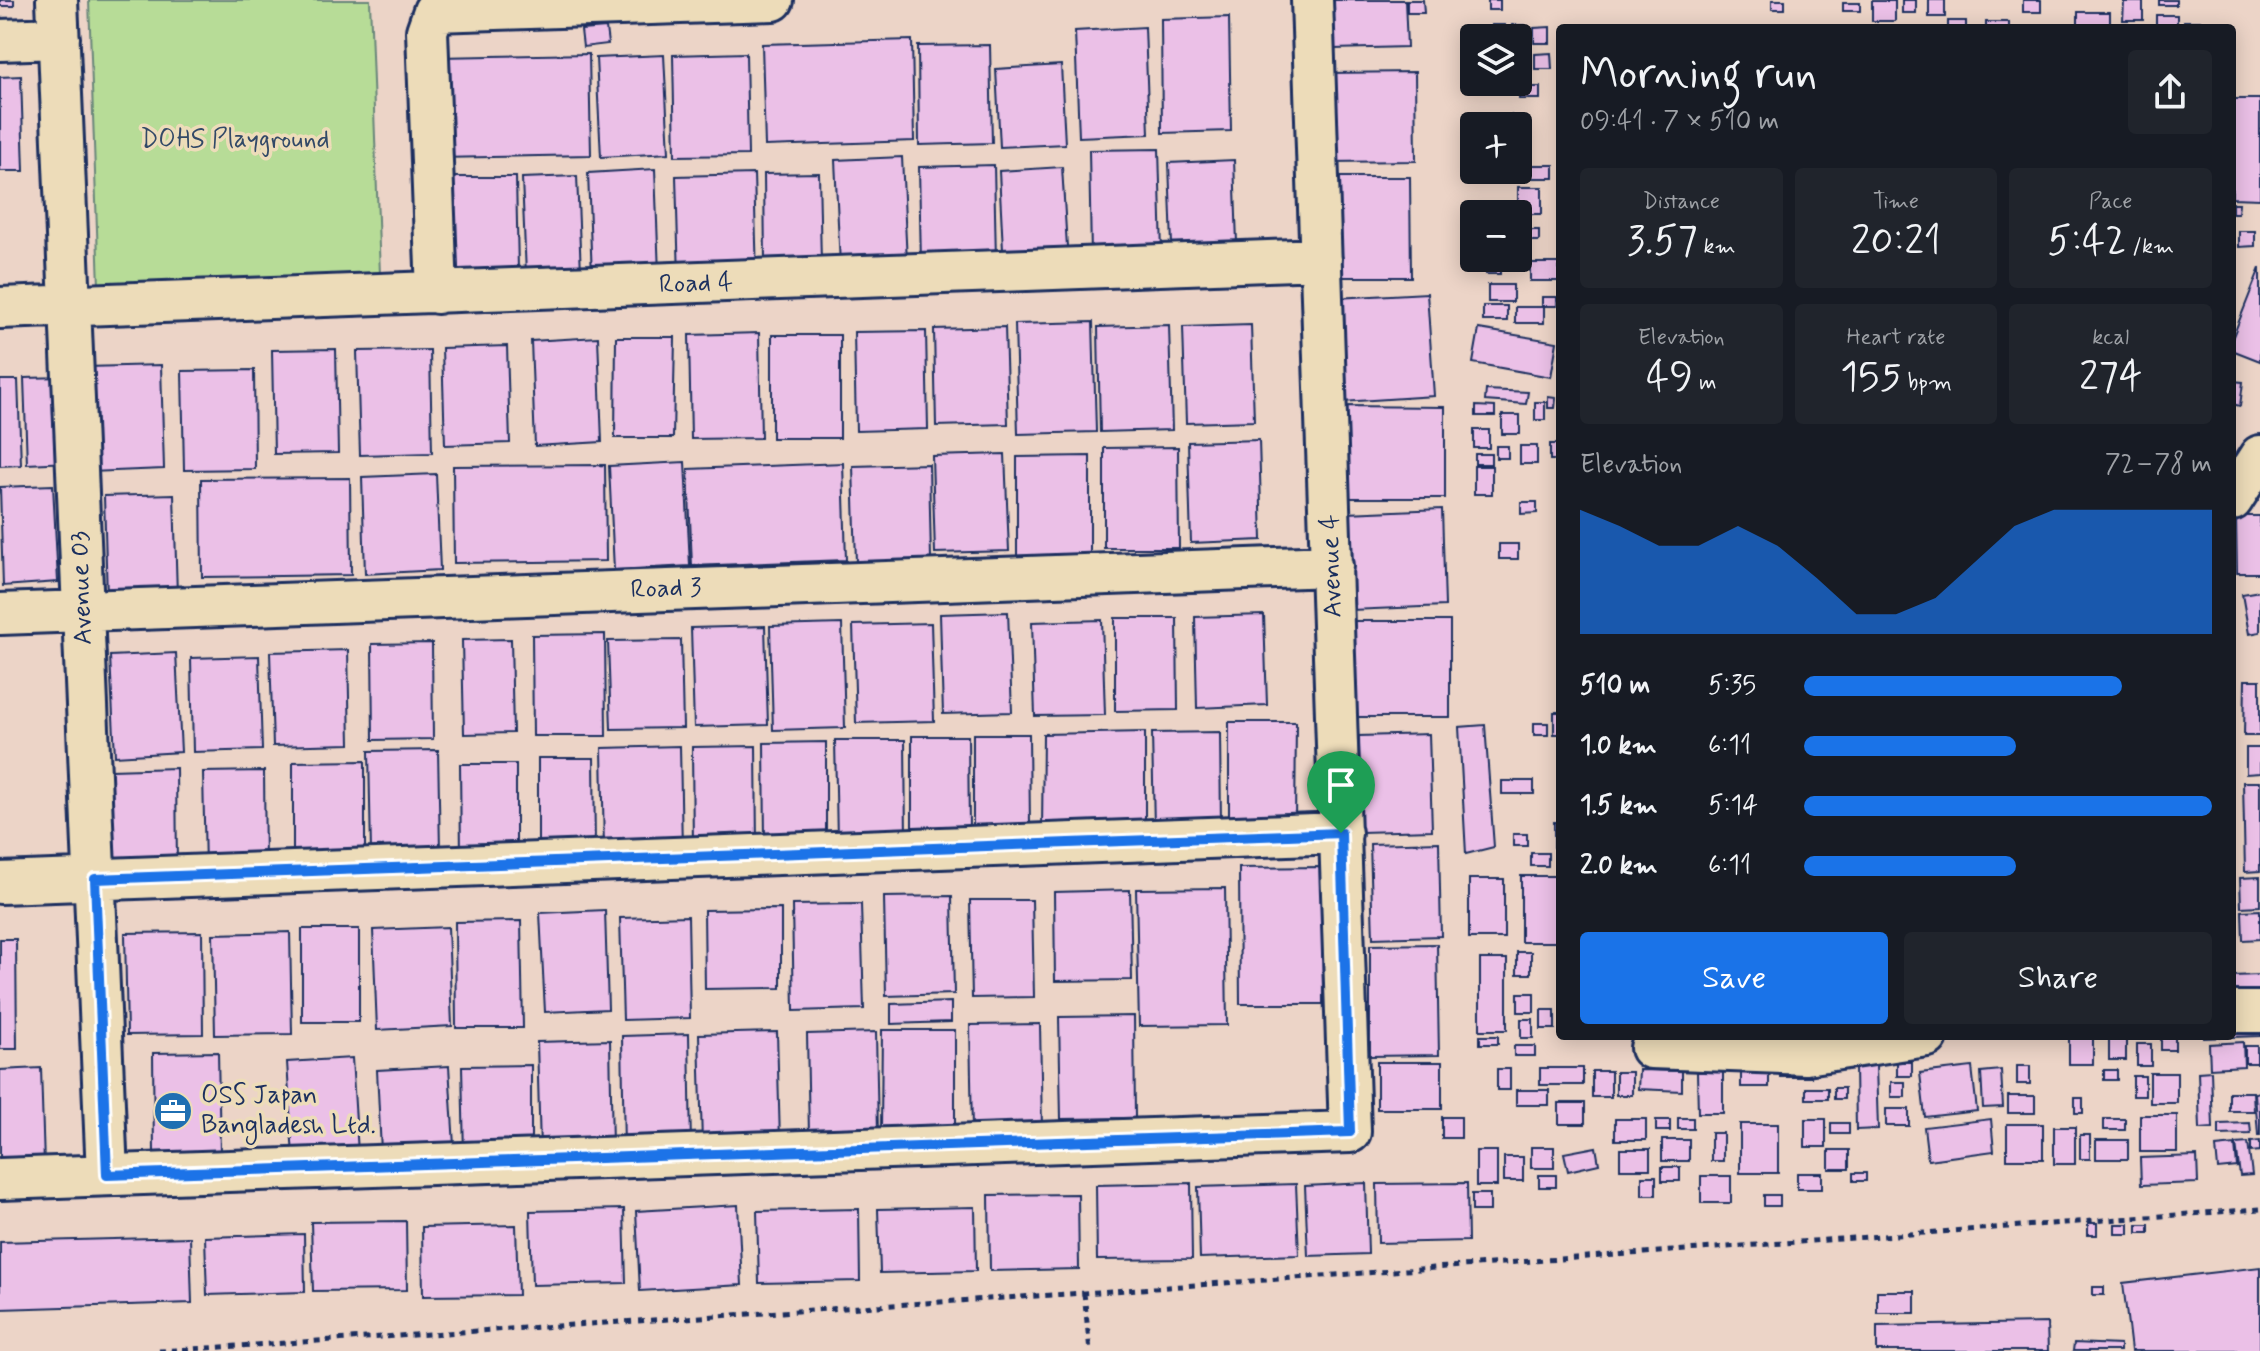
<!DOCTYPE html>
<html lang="en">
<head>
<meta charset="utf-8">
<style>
  body { margin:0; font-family:Mynerve,sans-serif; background:#20242c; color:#f1f3f6; height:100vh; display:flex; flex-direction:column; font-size:30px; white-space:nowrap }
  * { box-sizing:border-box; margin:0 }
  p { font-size:26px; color:#9ea1a6 }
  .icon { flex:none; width:44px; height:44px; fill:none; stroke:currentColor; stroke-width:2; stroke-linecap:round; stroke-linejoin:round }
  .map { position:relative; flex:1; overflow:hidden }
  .side { position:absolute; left:1556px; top:24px; width:680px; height:1016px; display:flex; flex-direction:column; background:#171b24; border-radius:8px; box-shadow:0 4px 20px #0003 }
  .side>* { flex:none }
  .fabs { position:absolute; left:1460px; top:24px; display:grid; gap:16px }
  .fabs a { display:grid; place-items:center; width:72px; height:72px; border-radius:8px; background:#171b24; box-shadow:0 4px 20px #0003; font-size:40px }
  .pin { position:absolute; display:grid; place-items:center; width:68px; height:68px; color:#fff; margin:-82px -34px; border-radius:50% 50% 50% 0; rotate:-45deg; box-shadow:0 0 8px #0007 }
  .pin .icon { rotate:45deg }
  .round { display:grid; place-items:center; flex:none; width:84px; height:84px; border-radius:8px; background:#20242c }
  .headline { display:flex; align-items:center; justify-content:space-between; height:136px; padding:0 24px }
  h1 { font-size:44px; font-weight:600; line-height:60px }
  .stats { display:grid; grid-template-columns:repeat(3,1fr); gap:12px; height:136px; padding:8px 24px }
  .stats div { display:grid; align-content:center; border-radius:8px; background:#20242c; text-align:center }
  .stats b { font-size:40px; font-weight:600 }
  .stats small { font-size:22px; font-weight:400 }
  .stats p { font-size:22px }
  .chart { height:224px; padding:16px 24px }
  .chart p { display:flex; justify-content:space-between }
  .chart svg { width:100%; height:144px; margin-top:8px; fill:#1a73e8; opacity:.7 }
  .cta { display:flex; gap:16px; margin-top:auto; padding:16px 24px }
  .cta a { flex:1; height:92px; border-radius:8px; background:#1a73e8; color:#fff; font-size:32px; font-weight:600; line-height:92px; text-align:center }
  .cta a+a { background:#20242c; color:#f1f3f6 }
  ul { padding:0 24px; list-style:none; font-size:26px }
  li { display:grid; grid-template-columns:128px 96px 1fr; align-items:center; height:60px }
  li i { height:20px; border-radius:10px; background:#1a73e8 }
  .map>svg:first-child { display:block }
</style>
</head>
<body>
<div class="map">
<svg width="2260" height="1351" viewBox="0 0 2260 1351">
  <rect width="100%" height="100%" fill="#ecd4c7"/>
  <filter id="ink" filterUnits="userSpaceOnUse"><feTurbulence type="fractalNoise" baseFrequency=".0125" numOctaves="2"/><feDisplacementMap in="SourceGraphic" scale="16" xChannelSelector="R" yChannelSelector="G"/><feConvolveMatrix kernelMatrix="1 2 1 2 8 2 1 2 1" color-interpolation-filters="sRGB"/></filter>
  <g filter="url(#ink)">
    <!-- green -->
    <path fill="#b7dc97" stroke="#69867a" stroke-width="2" d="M89,0H370L380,275L99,287Z"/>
    <!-- building -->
    <path fill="#ebc0e7" stroke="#1b2f5e" stroke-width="2" d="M0,0H14V6H0Z
      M1333,0H1405L1407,47L1334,49Z
      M1407,0H1423L1424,13H1407Z
      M1488,0H1500V10H1488Z
      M1772,0H1785V9H1772Z
      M1902,0H1916V13H1902Z
      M1929,0H1945V17H1929Z
      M2023,0H2041V12H2023Z
      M2159,0H2176V5H2159Z
      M1872,1H1895V21H1872Z
      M2124,2H2143V20H2123Z
      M1843,3H1860V11H1843Z
      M2078,12H2110V28H2078Z
      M2156,15H2177V28H2156Z
      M1229,17L1231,131L1162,133L1161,19Z
      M1948,21H1966V28H1948Z
      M2184,21H2204L2203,28H2184Z
      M1986,22H2009V28H1986Z
      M1492,25H1505V38H1492Z
      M1512,25H1524V34H1512Z
      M1145,27L1149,134L1079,137L1075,31Z
      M1550,27V43H1534V28Z
      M606,28L608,44L583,47L581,30Z
      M912,40L914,141L765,146L762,44Z
      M1518,41H1528V57H1518Z
      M990,45L992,143L919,145L918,46Z
      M746,53L748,155L675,156L673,55Z
      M1551,53L1552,69H1535V54Z
      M589,54L591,155L438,158L437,57Z
      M664,55L669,153L601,157L596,58Z
      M1061,65L1065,144L1000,147L996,69Z
      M1415,72L1416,161L1328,162L1327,73Z
      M21,76L24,171H0V77Z
      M1498,82H1510V93H1498Z
      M1519,87H1540V99H1519Z
      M2232,99H2260V199L2232,198Z
      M1496,115H1511V126H1496Z
      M1518,140H1523L1521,162H1518Z
      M1159,149L1162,253L1091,255L1089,150Z
      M902,157L907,262L840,265L835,160Z
      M1234,160L1237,243L1172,245L1169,163Z
      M994,165L996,261L921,263L919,167Z
      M1528,165H1554V178H1528Z
      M1062,167L1067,247L1003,250L999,171Z
      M655,169L659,274L592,277L588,173Z
      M819,173L821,263H765L764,174Z
      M754,174L757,276L679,278L676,176Z
      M577,176L581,273L526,275L522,178Z
      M444,177H516L518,270L445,271Z
      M1333,177H1410L1411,277H1334Z
      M1518,187H1542V214H1518Z
      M2232,203H2239L2238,213H2232Z
      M1524,230H1539V241H1524Z
      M2239,231H2255V246L2239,247Z
      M1486,263H1500V274H1486Z
      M1530,263H1559V281H1530Z
      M2260,268V361L2232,350V339Z
      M1488,285H1513V302H1488Z
      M1427,293L1434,396L1342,402L1336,298Z
      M1542,297H1557V306H1542Z
      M1483,306H1507V321H1483Z
      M1515,307H1544V323H1515Z
      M1093,322L1096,432L1018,434L1015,324Z
      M1169,325L1172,430L1100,432L1098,327Z
      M1251,325L1254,421L1186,423L1183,327Z
      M1005,327L1008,424L936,426L934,329Z
      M1479,329L1557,342L1551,377L1473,363Z
      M926,331L928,429L856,431L854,332Z
      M759,333L761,438L691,439L689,335Z
      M772,335H840V438H772Z
      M598,337L602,442L535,446L531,341Z
      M616,337H675L673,438H615Z
      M507,346L510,443L445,445L442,348Z
      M336,349L338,453L274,454L272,350Z
      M430,350L432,453L360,455L357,351Z
      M161,365L164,469L90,472L86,367Z
      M254,370L255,469L184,470L182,371Z
      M65,377L69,462L27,464L24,378Z
      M0,380H18L21,465L0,466Z
      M2232,381L2243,382L2240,406L2232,404Z
      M1486,390L1528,392L1526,404L1485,401Z
      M1548,397L1556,398L1555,408H1548Z
      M1535,402H1545V420H1535Z
      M1342,406L1445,407V498H1342Z
      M1476,406L1495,407V416H1476Z
      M1502,415H1520V434H1502Z
      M1474,430H1489V448H1474Z
      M1259,440L1262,540L1191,543L1188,442Z
      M1550,444H1560V460H1550Z
      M1496,446H1508V458H1496Z
      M1520,446H1537V464H1520Z
      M1178,447L1179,548H1104V448Z
      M1005,454L1009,551L935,553L932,456Z
      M1475,454H1491V464H1475Z
      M1090,456V557H1017V457Z
      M685,462L690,566L614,570L609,466Z
      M843,463L846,560L692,566L688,469Z
      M929,464L931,560L856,562L853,466Z
      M605,465L606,561L454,563L453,466Z
      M1474,466H1492V494H1474Z
      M436,474L440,570L365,574L362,477Z
      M350,478L351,575L202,577L201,479Z
      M53,485L58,582L3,586L0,487Z
      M174,494L177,595L107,597L104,496Z
      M1521,502H1537V513L1521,514Z
      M1442,509L1445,606L1351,610L1347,513Z
      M2236,516H2260V573H2237Z
      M1499,544H1518V559H1499Z
      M2260,591V632L2249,634L2242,594Z
      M1008,612L1012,712L943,714L940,614Z
      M1264,615L1267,705L1197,708L1195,617Z
      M1115,618H1177L1178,710L1115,711Z
      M1102,620L1105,715L1035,716L1032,622Z
      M1353,621H1450V717H1353Z
      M931,623L934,721L856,723L853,625Z
      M842,624L845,728L773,730L770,626Z
      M765,626L768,725L694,727L691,628Z
      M605,634L606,736H533L532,635Z
      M511,639L513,733L464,734L462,640Z
      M681,640L683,728L611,729L608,641Z
      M432,643L433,739L373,740L372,644Z
      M348,650L350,744L273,746L270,652Z
      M176,653L181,752L115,756L110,656Z
      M259,656L262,750L193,752L191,658Z
      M2245,680H2260V736H2244Z
      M1554,712H1560V734H1554Z
      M1229,722H1296L1295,824L1229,823Z
      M1534,723H1548V735H1534Z
      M1485,725L1494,847L1466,854L1459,727Z
      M1145,732V828L1042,832L1043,734Z
      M1220,732L1221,826L1154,828L1152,733Z
      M973,734H1029L1030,827H973Z
      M1429,734L1432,830L1361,832L1359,736Z
      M912,736H968L969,829H912Z
      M835,740H905L906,840H837Z
      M826,742V840H765L764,743Z
      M680,746L682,850L604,851L602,748Z
      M756,746L757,847L693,848L692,747Z
      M2246,748H2260V773L2246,774Z
      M438,750L440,850L371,852L369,751Z
      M538,758H594L595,850H538Z
      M365,761V854H293V762Z
      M460,764H516V856H461Z
      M176,768L177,867L113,868L111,770Z
      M264,771L265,867L205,868L203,772Z
      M1502,781H1534V794H1502Z
      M2243,782H2260V871L2245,872Z
      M1554,822H1560V847H1554Z
      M1513,834H1527V846H1513Z
      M1439,842L1441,936L1373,938L1370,844Z
      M1531,853H1548V866H1531Z
      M1322,867L1323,1004H1240L1239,868Z
      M1521,876H1556V942H1521Z
      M2260,877V906L2241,907L2240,878Z
      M1469,879H1504V938H1469Z
      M1225,888L1227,1025L1139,1026L1136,889Z
      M1130,890L1132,980L1055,981L1054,892Z
      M952,896L954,994L886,996L884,897Z
      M970,900H1032L1034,997L972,998Z
      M861,904L864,1009L794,1011L792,905Z
      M781,909V988L705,989L704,910Z
      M605,910L608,1009L545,1012L540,913Z
      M2260,910V939L2243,940L2242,911Z
      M688,916L690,1018L623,1020L620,918Z
      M521,921L523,1028H456L455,922Z
      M448,927L452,1026L377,1030L373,930Z
      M302,929H359V1022H302Z
      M202,932L203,1034L127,1035L125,933Z
      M290,932L292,1034L215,1035L213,934Z
      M0,939H16L17,1049H0Z
      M1437,944L1439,1055L1370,1056V945Z
      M1517,952H1531V974H1517Z
      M1480,959H1507V1030H1480Z
      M2260,975V1002L2232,1003V976Z
      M1518,993H1534V1012H1518Z
      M951,1002V1022L891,1024V1004Z
      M1541,1010H1555V1029H1541Z
      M1134,1016L1135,1118L1061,1119L1059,1017Z
      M1521,1019H1533V1038H1521Z
      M1040,1024L1042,1130L972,1131L970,1025Z
      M2260,1027V1036L2203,1038L2232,1036V1028Z
      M882,1030H955V1130H881Z
      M777,1032L780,1141L702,1143L699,1034Z
      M876,1032L878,1134L809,1135L807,1034Z
      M689,1034L691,1147L624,1149L622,1036Z
      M1480,1036H1498V1044H1480Z
      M2069,1036H2093V1064H2069Z
      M2109,1036H2126V1060H2109Z
      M2161,1036H2175V1050H2161Z
      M610,1040L612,1148L540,1149L537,1042Z
      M2243,1042L2244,1066L2210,1068L2209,1044Z
      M2137,1044H2151V1066H2137Z
      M1514,1046H1535V1056H1514Z
      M2245,1046H2257V1063H2245Z
      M218,1052L220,1154L154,1155L153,1053Z
      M352,1058L358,1153L293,1157L287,1062Z
      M1780,1060H1811V1077H1780Z
      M1377,1062H1442V1109H1377Z
      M1897,1062H1912V1076H1897Z
      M531,1065V1153L464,1155L462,1066Z
      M449,1066L454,1146L381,1151L377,1070Z
      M1855,1066H1876L1878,1129L1856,1130Z
      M2017,1066H2030V1084H2017Z
      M1972,1067L1977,1111L1925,1117L1920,1073Z
      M41,1068L44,1165L0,1166V1070Z
      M1540,1068H1583V1085H1540Z
      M1741,1068H1769V1087H1741Z
      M1497,1069H1510V1090H1497Z
      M1639,1070L1682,1071V1091L1638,1089Z
      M2001,1070L2003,1107L1983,1108L1981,1072Z
      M2104,1070H2117V1080H2104Z
      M1592,1071H1611V1097H1592Z
      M2211,1071L2213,1128L2200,1129L2198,1072Z
      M1616,1072H1632V1095H1616Z
      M1697,1072H1723V1113H1698Z
      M2150,1073H2177V1103H2150Z
      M2133,1076H2145V1096H2133Z
      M1891,1082H1905V1097H1891Z
      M1806,1088H1828V1099H1806Z
      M1834,1088H1844V1099H1834Z
      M1516,1090H1549V1105H1516Z
      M2229,1092H2253L2254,1111H2229Z
      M2260,1092V1135H2258L2255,1093Z
      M2008,1096H2035V1113H2008Z
      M2075,1098H2083V1113H2075Z
      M1559,1103H1585V1124H1559Z
      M1886,1109H1909V1126H1886Z
      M2140,1115H2177V1152H2140Z
      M1442,1117H1461V1138H1442Z
      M1678,1118H1693V1129H1678Z
      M1615,1119H1646V1140H1615Z
      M1805,1119H1826V1147H1805Z
      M1991,1119L1994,1151L1928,1160L1924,1127Z
      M2104,1119H2125V1130H2104Z
      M1656,1120H1670V1131H1656Z
      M1831,1123H1849V1134H1831Z
      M2250,1123L2251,1134L2219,1135V1124Z
      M1740,1124H1778V1173H1740Z
      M2007,1124H2043V1159H2007Z
      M2054,1127H2075V1164H2054Z
      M1711,1133H1723V1161H1711Z
      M2080,1135H2090V1159H2080Z
      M1662,1140H1689V1161H1662Z
      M2096,1140H2128V1159H2096Z
      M2260,1141V1151L2251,1152V1142Z
      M2248,1143L2252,1175L2240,1176L2236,1144Z
      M2235,1145L2237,1167L2218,1169L2216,1147Z
      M1531,1147H1554V1168H1531Z
      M1596,1147L1599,1164L1568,1171L1564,1153Z
      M1620,1149H1650V1169H1620Z
      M1829,1150H1849V1169H1829Z
      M1476,1151H1497V1186H1476Z
      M2197,1156L2198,1183L2141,1185L2140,1158Z
      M1504,1157H1523V1181H1504Z
      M1662,1167H1680V1181H1662Z
      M1797,1173H1822V1189H1797Z
      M1853,1173H1866V1181H1853Z
      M1539,1175H1556V1187H1539Z
      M1642,1176H1656V1195H1642Z
      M1701,1176H1731V1203H1701Z
      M1191,1183L1192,1259L1097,1260L1096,1185Z
      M1366,1183L1368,1254L1308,1256L1305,1186Z
      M1467,1183L1468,1241L1378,1243L1377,1184Z
      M1296,1184L1299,1255L1200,1258L1198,1187Z
      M1078,1194L1079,1269L990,1271L989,1195Z
      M1472,1194H1490V1211H1472Z
      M1764,1195H1780V1206H1764Z
      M738,1205L742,1285L640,1291L636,1211Z
      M975,1207L976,1271L880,1273L878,1209Z
      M624,1209L626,1283L532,1285L530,1211Z
      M859,1209L860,1281L759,1283L757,1211Z
      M406,1221L407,1290L313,1291L311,1222Z
      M2088,1223H2097V1235H2088Z
      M2115,1224H2129V1234H2115Z
      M516,1225L518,1295L423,1296L422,1227Z
      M2137,1225H2149V1233H2137Z
      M304,1234L305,1292L207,1295L205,1237Z
      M190,1237L192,1303L0,1309V1242Z
      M2260,1267V1351H2131L2123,1283Z
      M2093,1287H2104V1295H2093Z
      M1877,1291H1915V1313H1877Z
      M2047,1323L2048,1351H1877V1326Z
      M2074,1343L2120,1345V1351H2073Z"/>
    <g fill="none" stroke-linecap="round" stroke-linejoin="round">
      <defs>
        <path id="minor" d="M57,0L107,1175
          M0,40L59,38
          M437,293L427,31L434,11L773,0
          M0,308L1321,259
          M2232,500L2260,456
          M0,614L1332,566
          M0,883L1341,833
          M2232,1012H2260
          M1651,1048L1806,1054L1927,1036
          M0,1179L1350,1132L1312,0"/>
      </defs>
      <!-- minor casing -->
      <use href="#minor" stroke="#1b2f5e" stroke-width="46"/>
      <!-- path -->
      <path stroke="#1b2f5e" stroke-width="5" stroke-dasharray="6 6" stroke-linecap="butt" d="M1084,1293L1090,1351
        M159,1351L1084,1293L2260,1209"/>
      <!-- minor -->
      <use href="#minor" stroke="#eddcb9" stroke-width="40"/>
    </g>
  </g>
  <g fill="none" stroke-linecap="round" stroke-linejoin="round" filter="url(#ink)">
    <defs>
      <path id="route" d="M1341,833L1350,1132L107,1175L95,879Z"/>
    </defs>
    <!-- route casing -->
    <use href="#route" stroke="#fff" stroke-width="16"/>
    <!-- route -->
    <use href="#route" stroke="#1a73e8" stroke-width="10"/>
  </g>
  <!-- icons -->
  <defs>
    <symbol id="office-disc" viewBox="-11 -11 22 22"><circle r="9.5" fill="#1f6fb2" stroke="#eddcb9"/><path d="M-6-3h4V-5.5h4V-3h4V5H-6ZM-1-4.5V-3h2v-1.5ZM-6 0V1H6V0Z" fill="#fff"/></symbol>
  </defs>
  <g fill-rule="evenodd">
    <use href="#office-disc" x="151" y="1089" width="44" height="44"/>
  </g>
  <g text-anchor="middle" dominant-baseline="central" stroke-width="7" stroke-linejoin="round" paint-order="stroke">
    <!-- park labels -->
    <g font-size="26" fill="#324967" stroke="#eddcb9">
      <text x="235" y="140">DOHS Playground</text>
    </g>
    <!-- street labels -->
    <g font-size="26" fill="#1b2f5e" stroke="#eddcb9">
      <text transform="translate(696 284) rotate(-2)">Road 4</text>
      <text transform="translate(1332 566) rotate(-92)">Avenue 4</text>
      <text transform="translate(82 588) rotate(-92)">Avenue 03</text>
      <text transform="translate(666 589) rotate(-2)">Road 3</text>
    </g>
    <!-- poi labels -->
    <g font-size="26" fill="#1b2f5e" stroke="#eddcb9" text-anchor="start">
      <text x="201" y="1096">OSS Japan<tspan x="201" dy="30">Bangladesh Ltd.</tspan></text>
    </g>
  </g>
</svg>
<div class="fabs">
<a><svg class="icon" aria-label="layers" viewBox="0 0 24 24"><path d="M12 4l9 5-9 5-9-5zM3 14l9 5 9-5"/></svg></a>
<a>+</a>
<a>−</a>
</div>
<div class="pin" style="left:1341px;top:833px;background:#1e9e55"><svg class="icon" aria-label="arrive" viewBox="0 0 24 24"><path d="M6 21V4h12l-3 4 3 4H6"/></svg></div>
<section class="side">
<div class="headline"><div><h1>Morning run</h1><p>09:41 · 7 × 510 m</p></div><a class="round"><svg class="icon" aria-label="share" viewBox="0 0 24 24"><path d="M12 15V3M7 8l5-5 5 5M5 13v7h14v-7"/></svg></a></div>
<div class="stats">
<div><p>Distance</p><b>3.57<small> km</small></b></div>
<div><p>Time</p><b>20:21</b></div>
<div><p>Pace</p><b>5:42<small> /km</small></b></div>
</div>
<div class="stats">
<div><p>Elevation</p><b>49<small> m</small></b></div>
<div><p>Heart rate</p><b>155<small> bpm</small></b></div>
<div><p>kcal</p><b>274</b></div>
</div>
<div class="chart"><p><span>Elevation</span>72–78 m</p>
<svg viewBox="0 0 160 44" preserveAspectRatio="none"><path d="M0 44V6L10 11L20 17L30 17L40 11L50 17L60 27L70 38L80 38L90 33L100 22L110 11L120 6L130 6L140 6L150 6L160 6V44z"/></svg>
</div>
<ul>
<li><b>510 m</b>5:35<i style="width:78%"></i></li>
<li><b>1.0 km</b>6:11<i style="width:52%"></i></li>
<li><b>1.5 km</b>5:14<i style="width:100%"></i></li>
<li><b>2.0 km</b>6:11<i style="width:52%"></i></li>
</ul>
<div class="cta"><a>Save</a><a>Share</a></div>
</section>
</div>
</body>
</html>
